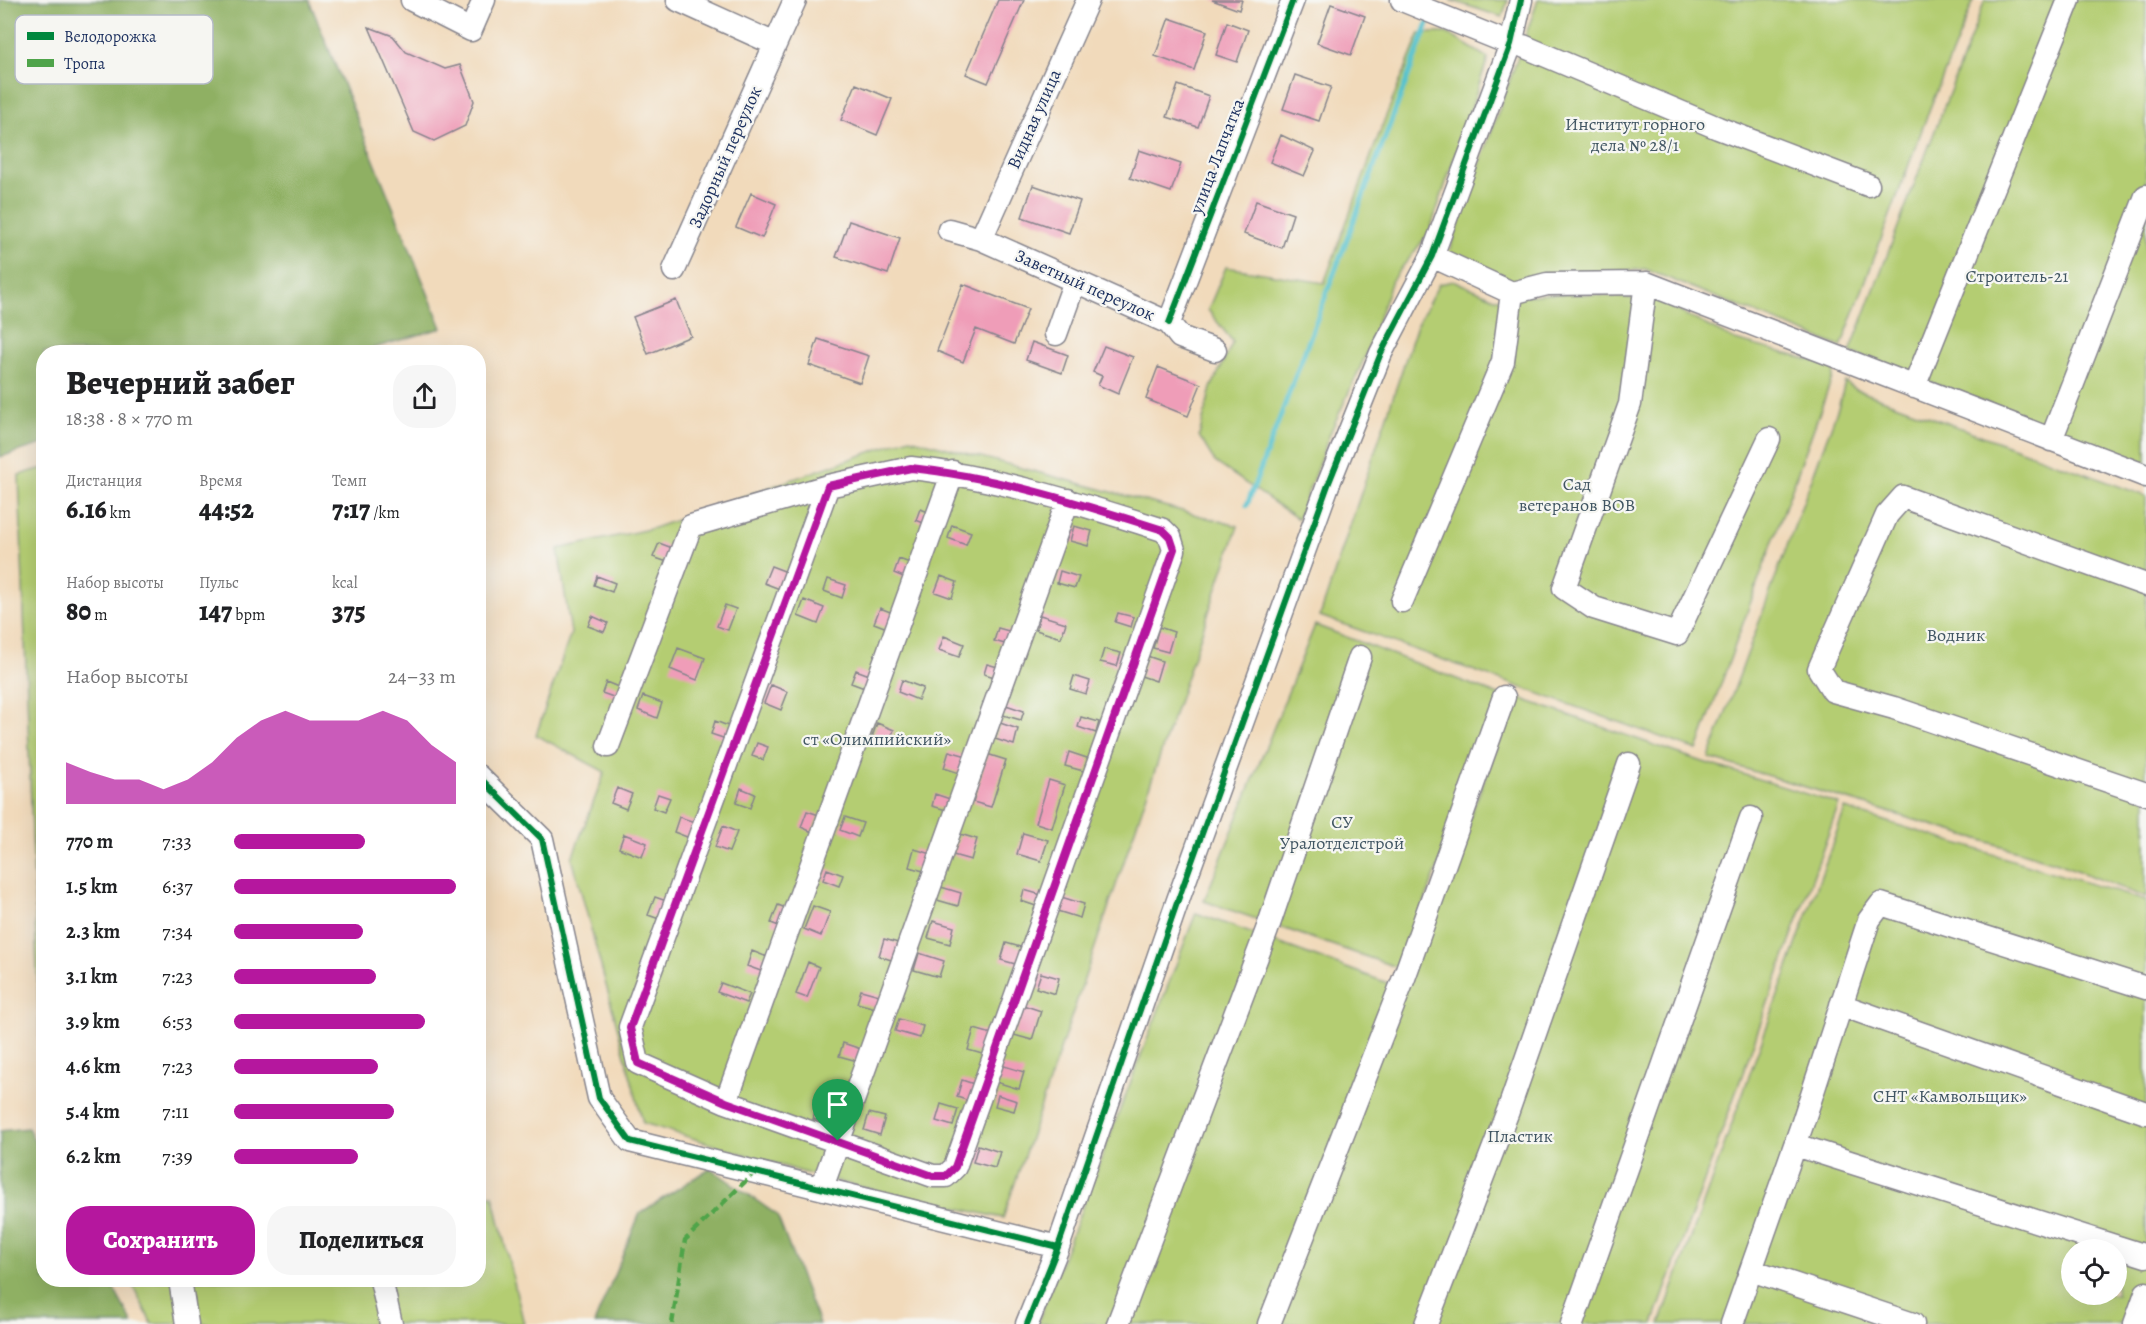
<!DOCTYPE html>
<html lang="ru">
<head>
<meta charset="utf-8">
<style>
  body { margin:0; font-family:Alegreya,serif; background:#f6f6f6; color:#202124; height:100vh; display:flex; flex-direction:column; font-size:22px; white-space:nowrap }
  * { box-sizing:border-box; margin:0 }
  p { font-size:20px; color:#757577 }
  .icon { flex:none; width:33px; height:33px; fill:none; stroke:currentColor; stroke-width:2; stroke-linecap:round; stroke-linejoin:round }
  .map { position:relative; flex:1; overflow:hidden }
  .drawer { position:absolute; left:36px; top:345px; width:450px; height:942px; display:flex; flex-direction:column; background:#fff; border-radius:24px; box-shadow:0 6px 24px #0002 }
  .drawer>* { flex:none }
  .buttons { position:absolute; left:2061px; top:1239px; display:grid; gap:12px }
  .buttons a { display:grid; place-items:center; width:66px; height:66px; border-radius:50%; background:#fff; box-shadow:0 6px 24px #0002; font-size:30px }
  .pin { position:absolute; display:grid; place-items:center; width:51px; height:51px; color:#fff; margin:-62px -26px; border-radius:50% 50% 50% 0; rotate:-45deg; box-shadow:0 0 6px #0007 }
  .pin .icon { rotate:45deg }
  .round { display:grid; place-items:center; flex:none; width:63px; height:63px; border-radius:24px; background:#f6f6f6 }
  .summary { display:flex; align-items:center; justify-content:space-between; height:102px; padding:0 30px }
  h1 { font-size:33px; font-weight:800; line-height:45px }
  .stats { display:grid; grid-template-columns:repeat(3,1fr); gap:9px; height:102px; padding:6px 30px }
  .stats div { display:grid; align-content:center }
  .stats b { font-size:26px; font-weight:800 }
  .stats small { font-size:16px; font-weight:400 }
  .stats p { font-size:16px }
  .chart { height:168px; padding:12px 30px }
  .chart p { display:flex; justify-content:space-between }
  .chart svg { width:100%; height:108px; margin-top:6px; fill:#b5179e; opacity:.7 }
  .cta { display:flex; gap:12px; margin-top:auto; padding:12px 30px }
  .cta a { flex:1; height:69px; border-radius:24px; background:#b5179e; color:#fff; font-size:24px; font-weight:800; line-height:69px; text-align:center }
  .cta a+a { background:#f6f6f6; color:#202124 }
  ul { padding:0 30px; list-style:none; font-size:20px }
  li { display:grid; grid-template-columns:96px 72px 1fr; align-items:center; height:45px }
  li i { height:15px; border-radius:8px; background:#b5179e }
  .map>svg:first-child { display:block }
</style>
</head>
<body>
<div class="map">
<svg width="2146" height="1324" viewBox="0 0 2146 1324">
  <rect width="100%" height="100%" fill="#f6f6f2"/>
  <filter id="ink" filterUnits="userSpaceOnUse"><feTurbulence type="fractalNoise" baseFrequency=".0167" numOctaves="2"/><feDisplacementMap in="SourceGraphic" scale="12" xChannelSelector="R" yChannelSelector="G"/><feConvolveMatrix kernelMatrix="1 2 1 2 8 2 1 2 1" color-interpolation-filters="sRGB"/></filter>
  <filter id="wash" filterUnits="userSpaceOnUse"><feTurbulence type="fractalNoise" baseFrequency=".008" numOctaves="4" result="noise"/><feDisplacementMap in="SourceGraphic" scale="24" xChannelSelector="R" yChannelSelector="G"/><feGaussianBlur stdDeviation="1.35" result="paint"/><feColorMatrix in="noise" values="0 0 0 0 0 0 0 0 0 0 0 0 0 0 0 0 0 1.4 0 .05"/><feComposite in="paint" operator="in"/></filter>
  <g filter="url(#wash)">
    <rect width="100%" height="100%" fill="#f1dabb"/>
    <!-- green -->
    <path fill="#b4cd72" stroke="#687e68" stroke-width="1.5" fill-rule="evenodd" d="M1450,0H1508L1502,17Z
      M1538,0H1974L1930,108L1841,347L1645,269L1507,283L1447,257Z
      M1985,0H2146V463L1850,352Z
      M1420,33H1447L1488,58L1429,233L1392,280L1365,357L1331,431L1298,519L1215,462L1199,436L1211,388L1233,342L1208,310L1226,267L1324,283L1384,121Z
      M1454,281L1495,298L1547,294H1586L1659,301L1735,340L1836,367L1697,750L1320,616L1417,325L1439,284Z
      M1845,382L1857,390L2146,496V898L2058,863L1709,758L1839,405Z
      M910,438L1238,526L1003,1218L825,1179L643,1123L572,858L605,772L536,735L571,633L558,549L654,528Z
      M43,468H44L43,1065L40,1051L19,475Z
      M1315,625L1504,697L1399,968L1204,901Z
      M1516,697L1703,762L1839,804L1653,1324H1037L1196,913L1404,989Z
      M1845,809L2146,901V1324H1660ZM2072,1250H2116V1294H2072Z
      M493,1195L524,1324H152L130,1280H478L479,1196Z"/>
    <!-- forest -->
    <path fill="#8fb064" stroke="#557061" stroke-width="1.5" d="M0,0H309L442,328L360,352H44L43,444L0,457Z
      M28,1128L43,1157L44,1280H109L133,1324H0V1131Z
      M710,1168L777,1215L819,1324H594L640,1213Z"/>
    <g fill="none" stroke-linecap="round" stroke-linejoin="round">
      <!-- stream -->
      <path stroke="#56c2cf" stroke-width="5" d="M1247,505L1430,18"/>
    </g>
    <g id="blocks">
      <!-- building -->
      <path fill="#ef9db8" d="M998,0H1024L988,83L966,74Z
        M1212,0H1242L1239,10Z
        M1331,4L1365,16L1351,55L1317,43Z
        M1169,18L1207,31L1194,70L1155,56Z
        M1227,22L1248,30L1237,62L1216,55Z
        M369,27L393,36L406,52L445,69L460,65L474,101L465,126L434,141L414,132Z
        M1295,75L1331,87L1319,121L1283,109Z
        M856,84L892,99L877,135L841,120Z
        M1178,85L1209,96L1198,127L1167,117Z
        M1281,135L1315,151L1304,176L1270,162Z
        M1139,150L1181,164L1171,192L1130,178Z
        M1033,185L1080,201L1069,233L1022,217Z
        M751,193L776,204L762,238L736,227Z
        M1256,201L1293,214L1282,248L1244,234Z
        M849,221L900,238L888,274L836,257Z
        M963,284L1028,309L1014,344L976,329L963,362L937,351Z
        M676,300L691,336L648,354L633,317Z
        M818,339L869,356L860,383L809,365Z
        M1032,342L1068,355L1062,373L1026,360Z
        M1104,346L1133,357L1118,394L1098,385L1102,376L1093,372Z
        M1158,367L1201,384L1188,416L1146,399Z
        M920,509L935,514L931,526L916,520Z
        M952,525L971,532L966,545L948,538Z
        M1074,526L1092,531L1088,546L1070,541Z
        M659,543L675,549L670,563L653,557Z
        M899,559L918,566L913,581L894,573Z
        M771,566L792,574L785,591L764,583Z
        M1060,571L1079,577L1075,588L1057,583Z
        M597,576L615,583L612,592L594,585Z
        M941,576L957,582L952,598L935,592Z
        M828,579L846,585L842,598L824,591Z
        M804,600L824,608L818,624L798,616Z
        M725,605L736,609L728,630L717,626Z
        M880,608L898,615L892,630L874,623Z
        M1118,613L1134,617L1131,627L1115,622Z
        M1040,615L1066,623L1061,638L1036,630Z
        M592,616L608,623L604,632L588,626Z
        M1159,627L1174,632L1168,652L1153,648Z
        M998,628L1016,633L1012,646L994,641Z
        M944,636L964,644L959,657L939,650Z
        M678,648L705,658L697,680L670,669Z
        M1104,649L1121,653L1117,666L1100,662Z
        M1147,656L1162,661L1156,681L1141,676Z
        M987,664L1005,669L1002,679L984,674Z
        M856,670L872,676L867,689L851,683Z
        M1074,676L1090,681L1086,694L1070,689Z
        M902,680L923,688L918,700L898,692Z
        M606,682L623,689L619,699L602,693Z
        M771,685L788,692L781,710L764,703Z
        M643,696L662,703L657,718L638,710Z
        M1006,705L1024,711L1021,720L1003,715Z
        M1081,717L1099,722L1096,733L1078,727Z
        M715,721L731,727L726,739L711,734Z
        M877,723L894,730L889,743L872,737Z
        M1000,723L1018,729L1014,745L995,739Z
        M757,743L768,747L763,760L752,756Z
        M949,751L967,756L962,774L944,768Z
        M1069,752L1090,759L1087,772L1065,766Z
        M987,754L1006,760L991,807L973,802Z
        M1049,780L1065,785L1052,828L1036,823Z
        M617,788L632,794L626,809L611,803Z
        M741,788L755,794L750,808L736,803Z
        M658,794L670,798L664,812L653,808Z
        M935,794L953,800L950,811L932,806Z
        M807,811L819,815L812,832L801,827Z
        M679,817L698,823L692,839L674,832Z
        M845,817L863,823L858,837L840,830Z
        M723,826L737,832L729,852L715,847Z
        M1023,833L1048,840L1041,861L1017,854Z
        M624,834L647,843L642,857L619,848Z
        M960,834L977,839L971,860L953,855Z
        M914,849L932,854L927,872L909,867Z
        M827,869L843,875L839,886L823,880Z
        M941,887L961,893L958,906L937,900Z
        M1024,890L1045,896L1042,908L1021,901Z
        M1058,896L1084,904L1080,918L1054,910Z
        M655,897L669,902L662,920L648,915Z
        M778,905L791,910L784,928L771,923Z
        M813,906L830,912L821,936L804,929Z
        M933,921L954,927L950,944L928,938Z
        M884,939L902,944L897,962L879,956Z
        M1006,943L1024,948L1019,965L1001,960Z
        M752,951L775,960L769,974L747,966Z
        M919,953L944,961L939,977L914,970Z
        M808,962L819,967L807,998L796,994Z
        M1041,973L1059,978L1055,994L1036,988Z
        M721,983L750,994L746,1003L717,992Z
        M861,990L883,996L879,1009L857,1003Z
        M1023,1005L1041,1011L1032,1040L1014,1035Z
        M899,1019L923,1026L920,1038L895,1031Z
        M974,1029L992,1034L986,1055L968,1050Z
        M843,1043L864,1050L861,1062L839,1056Z
        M1001,1065L1024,1072L1019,1089L996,1082Z
        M962,1080L977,1085L972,1102L957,1097Z
        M998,1095L1017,1101L1014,1111L995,1106Z
        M941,1104L958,1109L953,1126L936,1121Z
        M817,1106L838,1112L835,1125L813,1119Z
        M869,1113L885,1117L880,1135L864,1130Z
        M978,1145L1000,1152L995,1168L973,1162Z"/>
    </g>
  </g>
  <g filter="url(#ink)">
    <use href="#blocks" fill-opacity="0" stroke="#86848c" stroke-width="1.5"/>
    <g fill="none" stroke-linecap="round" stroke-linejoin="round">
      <defs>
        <path id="minor" d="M412,0L471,30L484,0
          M678,0L775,44
          M1402,0L1511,44L1523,46L1718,128L1868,185
          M949,230L981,239L1169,323L1180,337L1215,350
          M981,239L1088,0
          M1432,256L1512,293L1547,284L1646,283L2146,476
          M674,270L795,0
          M1646,283L1630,404L1564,588L1594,608L1677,634L1769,439
          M1169,323L1293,0
          M1056,334L1075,281
          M1914,387L2069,0
          M2051,440L2146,196
          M911,468C997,477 1081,504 1163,530L1170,537L1174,550L955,1167L946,1176H933L726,1102L638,1063L630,1027L828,486Z
          M2146,585L1903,497L1887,515L1819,669L1833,691L1894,708L2146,794
          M1402,601L1503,361L1512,293
          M608,746L691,526L828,486
          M478,776L542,839L599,1098L630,1141L1058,1247
          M1841,1005L2146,1113
          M726,1102L953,472
          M1796,1145L2146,1256
          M816,1187L825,1179L1068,500
          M1751,1270L1913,1324
          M180,1280L187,1324
          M381,1280L391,1324
          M1027,1324L1058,1247L1178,900L1328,485L1381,353L1432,256L1511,44L1521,0
          M1118,1324L1267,930L1360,657
          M1269,1324L1404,978L1504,697
          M1426,1324L1508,1111L1629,764
          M1572,1324L1751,818
          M1732,1324L1802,1125L1869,920L1881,904L2146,988
          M2135,1324L2146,1293"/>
      </defs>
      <!-- minor casing -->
      <use href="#minor" stroke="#86848c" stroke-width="25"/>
      <!-- minor -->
      <use href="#minor" stroke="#fff" stroke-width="22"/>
      <!-- quiet -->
      <path stroke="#4fa44a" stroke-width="4.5" stroke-dasharray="9 4.5" stroke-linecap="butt" d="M672,1324L685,1240L755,1172"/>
      <defs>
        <path id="cycleway" d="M1169,323L1293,0
          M478,776L542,839L599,1098L630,1141L1058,1247
          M1027,1324L1058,1247L1178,900L1328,485L1381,353L1432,256L1511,44L1521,0"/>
      </defs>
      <!-- cycleway casing -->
      <use href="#cycleway" stroke="#f6f6f2" stroke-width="10"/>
      <!-- cycleway -->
      <use href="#cycleway" stroke="#00873e" stroke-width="6"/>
    </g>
  </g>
  <g fill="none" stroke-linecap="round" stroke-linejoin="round" filter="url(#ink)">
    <defs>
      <path id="route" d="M911,468C997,477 1081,504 1163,530L1170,537L1174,549L955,1167L946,1176H933L726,1102L638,1063L630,1028L828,486Z"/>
    </defs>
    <!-- route casing -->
    <use href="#route" stroke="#fff" stroke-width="12"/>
    <!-- route -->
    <use href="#route" stroke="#b5179e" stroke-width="8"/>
  </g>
  <g text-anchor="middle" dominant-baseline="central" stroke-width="4.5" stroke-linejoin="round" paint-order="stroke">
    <!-- street labels -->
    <g font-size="18" fill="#1b2f5e" stroke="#f6f6f2">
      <text transform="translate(1034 119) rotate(-66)">Видная улица</text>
      <text transform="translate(1217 156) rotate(-69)">улица Лапчатка</text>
      <text transform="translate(725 157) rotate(-66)">Задорный переулок</text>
      <text transform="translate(1085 285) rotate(24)">Заветный переулок</text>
    </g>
    <!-- park labels -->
    <g font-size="18" fill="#415663" stroke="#f6f6f2">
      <text x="1635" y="124">Институт горного<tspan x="1635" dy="21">дела № 28/1</tspan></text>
      <text x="2017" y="276">Строитель-21</text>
      <text x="1577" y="484">Сад<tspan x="1577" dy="21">ветеранов ВОВ</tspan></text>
      <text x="1956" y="635">Водник</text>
      <text x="877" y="739">ст «Олимпийский»</text>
      <text x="1342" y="822">СУ<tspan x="1342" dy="21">Уралотделстрой</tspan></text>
      <text x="1950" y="1096">СНТ «Камвольщик»</text>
      <text x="1520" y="1136">Пластик</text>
    </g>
  </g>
  <!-- legend -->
  <rect x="15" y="15" width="198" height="69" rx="9" fill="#f6f6f2" stroke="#b4bac6" stroke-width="1.5"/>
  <rect x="27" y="32" width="27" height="8" fill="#00873e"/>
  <rect x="27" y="59" width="27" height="8" fill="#4fa44a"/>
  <g font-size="16" fill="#1b2f5e">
    <text x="64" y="42">Велодорожка</text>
    <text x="64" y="69">Тропа</text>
  </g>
</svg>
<div class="buttons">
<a><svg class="icon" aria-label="locate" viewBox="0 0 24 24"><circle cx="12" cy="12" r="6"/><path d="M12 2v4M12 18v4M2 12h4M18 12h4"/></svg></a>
</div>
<div class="pin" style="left:838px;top:1141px;background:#1e9e55"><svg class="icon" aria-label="arrive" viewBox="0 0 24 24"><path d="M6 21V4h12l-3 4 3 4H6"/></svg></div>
<section class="drawer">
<div class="summary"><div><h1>Вечерний забег</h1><p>18:38 · 8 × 770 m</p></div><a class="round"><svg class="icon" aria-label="share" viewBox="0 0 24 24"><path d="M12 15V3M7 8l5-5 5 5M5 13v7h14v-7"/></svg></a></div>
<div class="stats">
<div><p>Дистанция</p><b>6.16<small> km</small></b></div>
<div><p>Время</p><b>44:52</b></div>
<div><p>Темп</p><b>7:17<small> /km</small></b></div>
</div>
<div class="stats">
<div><p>Набор высоты</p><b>80<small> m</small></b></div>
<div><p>Пульс</p><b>147<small> bpm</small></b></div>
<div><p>kcal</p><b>375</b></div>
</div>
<div class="chart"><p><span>Набор высоты</span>24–33 m</p>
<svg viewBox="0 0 160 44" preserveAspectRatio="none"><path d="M0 44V27L10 31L20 34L30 34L40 38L50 34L60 27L70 17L80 10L90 6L100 10L110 10L120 10L130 6L140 10L150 20L160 27V44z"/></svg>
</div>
<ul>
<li><b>770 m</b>7:33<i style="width:59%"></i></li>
<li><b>1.5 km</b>6:37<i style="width:100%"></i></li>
<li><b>2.3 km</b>7:34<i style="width:58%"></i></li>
<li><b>3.1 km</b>7:23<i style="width:64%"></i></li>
<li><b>3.9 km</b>6:53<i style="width:86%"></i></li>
<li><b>4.6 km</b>7:23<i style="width:65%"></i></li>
<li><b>5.4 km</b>7:11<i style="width:72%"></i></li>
<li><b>6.2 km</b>7:39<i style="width:56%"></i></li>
</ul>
<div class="cta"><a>Сохранить</a><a>Поделиться</a></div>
</section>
</div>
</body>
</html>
